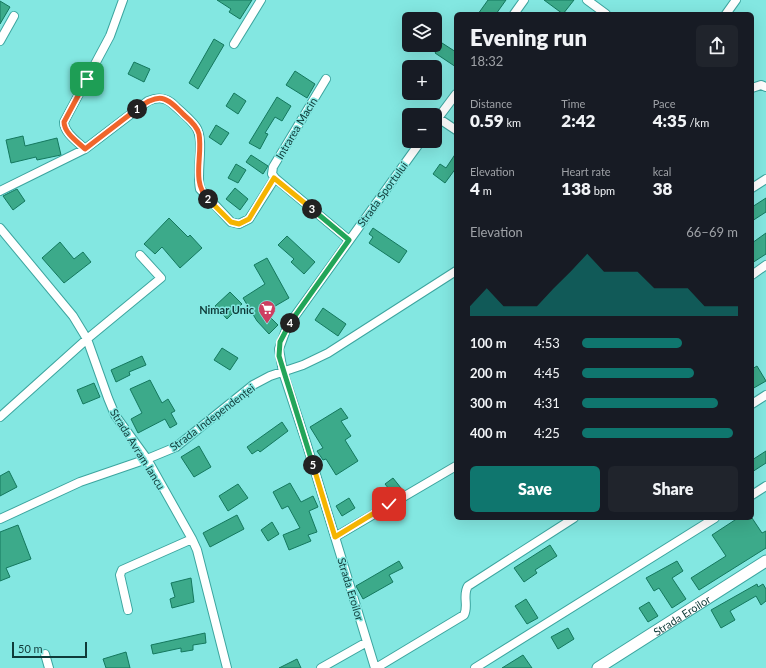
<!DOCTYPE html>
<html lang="en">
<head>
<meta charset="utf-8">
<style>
  body { margin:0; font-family:Lato,sans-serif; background:#20242c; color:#f1f3f6; height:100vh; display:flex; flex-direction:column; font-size:15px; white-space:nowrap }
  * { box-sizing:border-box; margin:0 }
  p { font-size:13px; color:#9ea1a6 }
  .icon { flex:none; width:22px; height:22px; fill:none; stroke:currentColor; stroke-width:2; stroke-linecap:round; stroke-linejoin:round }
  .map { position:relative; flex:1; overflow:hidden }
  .details { position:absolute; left:454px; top:12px; width:300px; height:508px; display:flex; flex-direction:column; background:#171b24; border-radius:6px; box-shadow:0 4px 16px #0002 }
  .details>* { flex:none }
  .buttons { position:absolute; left:402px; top:12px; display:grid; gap:8px }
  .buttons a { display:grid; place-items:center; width:40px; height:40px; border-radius:6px; background:#171b24; box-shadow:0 4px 16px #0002; font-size:20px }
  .scale { position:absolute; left:12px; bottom:10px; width:75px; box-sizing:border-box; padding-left:4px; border:2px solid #0f3b39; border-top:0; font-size:11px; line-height:14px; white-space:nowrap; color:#0f3b39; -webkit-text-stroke:3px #83e7e1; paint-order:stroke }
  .pin { position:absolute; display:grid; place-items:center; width:34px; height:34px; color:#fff; margin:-17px; border-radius:8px; box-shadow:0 2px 6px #0006 }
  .km { position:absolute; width:20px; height:20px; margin:-10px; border-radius:50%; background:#222; color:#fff; font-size:11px; line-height:20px; text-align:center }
  .round { display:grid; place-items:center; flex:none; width:42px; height:42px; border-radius:6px; background:#20242c }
  .overview { display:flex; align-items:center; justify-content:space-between; height:68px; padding:0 16px }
  h1 { font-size:22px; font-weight:800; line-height:30px }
  .metrics { display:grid; grid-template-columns:repeat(3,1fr); gap:6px; height:68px; padding:4px 16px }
  .metrics div { display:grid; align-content:center }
  .metrics b { font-size:17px; font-weight:800 }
  .metrics small { font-size:11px; font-weight:400 }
  .metrics p { font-size:11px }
  .chart { height:112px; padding:8px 16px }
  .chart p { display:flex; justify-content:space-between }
  .chart svg { width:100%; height:72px; margin-top:4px; fill:#0f766e; opacity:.7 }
  .cta { display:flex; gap:8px; margin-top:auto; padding:8px 16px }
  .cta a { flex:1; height:46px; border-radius:6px; background:#0f766e; color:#fff; font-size:16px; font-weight:800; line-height:46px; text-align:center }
  .cta a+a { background:#20242c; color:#f1f3f6 }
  ul { padding:0 16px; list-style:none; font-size:13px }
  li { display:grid; grid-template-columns:64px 48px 1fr; align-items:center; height:30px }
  li i { height:10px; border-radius:5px; background:#0f766e }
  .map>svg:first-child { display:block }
</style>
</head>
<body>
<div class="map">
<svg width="766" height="668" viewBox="0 0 766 668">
  <rect width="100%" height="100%" fill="#83e7e1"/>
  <!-- building -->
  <path fill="#3caa8a" stroke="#14785e" d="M217,0H252L240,19L229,12L231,9Z
    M488,0H506L496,14H478Z
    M544,0H574L563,14Z
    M0,1L10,7L0,24Z
    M214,39L224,45L198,89L189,83Z
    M442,43L456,52V67L435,53Z
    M134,62L150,69L144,82L128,74Z
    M295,71L315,84L307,98L286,85Z
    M234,93L246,101L238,114L226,106Z
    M277,97L291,106L282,121L275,117L265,133L268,134L260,149L249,143Z
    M216,125L229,133L221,145L209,137Z
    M23,136L25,146L57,138L61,155L37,160L36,157L11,163L6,140Z
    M456,153V168L445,183L433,174L440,164L446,168Z
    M251,155L268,166L263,174L246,162Z
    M236,164L246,170L238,183L228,178Z
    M235,188L248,199L240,210L226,199Z
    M17,189L25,201L13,210L3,196Z
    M766,198V212L752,221V207Z
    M169,218L188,237L190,235L202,248L180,268L162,247L155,254L144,244Z
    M373,228L407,251L399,263L369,243L373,237L369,234Z
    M766,233V254L752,263V243Z
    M287,236L315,262L304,274L291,262L294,259L278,245Z
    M60,242L74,259L83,252L91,262L64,283L42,258Z
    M267,258L289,298L265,312L278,325L269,334L257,321L243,298L265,284L254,265Z
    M230,292L242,304L227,319L215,306Z
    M323,308L346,324L338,336L315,320Z
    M222,348L238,358L230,370L214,360Z
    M142,356L146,365L129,372L130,375L116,382L111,370Z
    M757,366L766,381L752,389V369Z
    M150,380L162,403L168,399L175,411L171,413L177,424L170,428L165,419L138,433L131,419L142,413L130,389Z
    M94,383L100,397L83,404L77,390Z
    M341,408L348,418L341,421L351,436L345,440L358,461L336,475L326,459L323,460L317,451L323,448L310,427Z
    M282,422L288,431L260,452L258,450L252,454L247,447Z
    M199,446L211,467L194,477L181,457Z
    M766,451V463L752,472V460Z
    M9,471L17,487L0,496V476Z
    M393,478L401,488L393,494L385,484Z
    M290,483L301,502L313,496L318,507L309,511L317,532L308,535L311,541L289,550L283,535L300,528L288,506L282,509L273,492Z
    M238,484L248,498L228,511L219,496Z
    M349,498L355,508L342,516L336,506Z
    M237,515L244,529L210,547L203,533Z
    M738,518H752L762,533L766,531V548L699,590L691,578L726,556L712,535Z
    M272,522L279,534L268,541L261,530Z
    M18,525L31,559L6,568L10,577L0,581V532Z
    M550,545L557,556L535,570L537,573L524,582L514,568Z
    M399,561L403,568L389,575L393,582L363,599L356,586Z
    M677,561L683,571L672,578L686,599L672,608L659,588L654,591L646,578Z
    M191,578L194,602L172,608L170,599L175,597L171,583Z
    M757,584L758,587L763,584L766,589V601L761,605L756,596L730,611L735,620L721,628L711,610Z
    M526,599L538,618L527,624L515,606Z
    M649,602L658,616L648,622L639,608Z
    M568,628L574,639L558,649L551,637Z
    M205,633L206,643L193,645V650L181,652V648L153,654L151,645Z
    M126,652L130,668H106L103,659Z
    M523,655L532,668H502Z
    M297,659L301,668H279Z"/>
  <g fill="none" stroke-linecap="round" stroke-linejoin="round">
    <defs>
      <path id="minor" d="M587,0L606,14
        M514,14L524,0
        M726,14L736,0
        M0,41L14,16
        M234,44L261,0
        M752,88L761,85L766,87
        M438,118L456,130
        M435,122L456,94
        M85,149C78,142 64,133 64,122L110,36L123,0
        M275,178L272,174L273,167L326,79
        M752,188L766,179
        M0,191L85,149L148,101C160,96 168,98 176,107C183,113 191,120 196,127C205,140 196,172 200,189L231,222L239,224L249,219L275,178L349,240
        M0,228L73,316L87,339L108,398L115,415L147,459L192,539L197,550L227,668
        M752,275L766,265
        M752,404L766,395
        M0,417L87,339L161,278L140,255
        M752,495L766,486
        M0,519L80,482L147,459L176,447L253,385L270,376L303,365L328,353L456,271
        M335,537L456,466
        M128,610L120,575L122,570L192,539
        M45,654L49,668
        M321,668L367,642
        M375,668L306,442L283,372L279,349L287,327L421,141
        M376,668L464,615C469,606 462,595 468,586L574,518
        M475,668L715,518"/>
      <g id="tertiary">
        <path id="s1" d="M598,668L766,561"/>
      </g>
    </defs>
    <!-- minor casing -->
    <use href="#minor" stroke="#3ca59f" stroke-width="10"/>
    <!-- tertiary casing -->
    <use href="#tertiary" stroke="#3ca59f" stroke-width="13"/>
    <!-- minor -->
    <use href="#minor" stroke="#fff" stroke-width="8"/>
    <!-- tertiary -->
    <use href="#tertiary" stroke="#fff" stroke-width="11"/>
  </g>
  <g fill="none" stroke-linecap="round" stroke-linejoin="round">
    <defs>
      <path id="split-1" d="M87,79L64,122C64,133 78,142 85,149L137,109"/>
      <path id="split-2" d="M137,109C159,92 166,96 184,115C190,120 197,126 199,134C203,156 191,182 208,199"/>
      <path id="split-3" d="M208,199L231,222L239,224L249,219L274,178L312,209"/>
      <path id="split-4" d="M290,323L349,240L312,209"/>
      <path id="split-5" d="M290,323L280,342L279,356L313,465"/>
      <path id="split-6" d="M313,465L335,537L389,504"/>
    </defs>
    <!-- split-1 casing -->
    <use href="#split-1" stroke="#fff" stroke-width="8"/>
    <!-- split-2 casing -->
    <use href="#split-2" stroke="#fff" stroke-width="8"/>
    <!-- split-3 casing -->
    <use href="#split-3" stroke="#fff" stroke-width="8"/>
    <!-- split-4 casing -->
    <use href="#split-4" stroke="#fff" stroke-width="8"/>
    <!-- split-5 casing -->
    <use href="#split-5" stroke="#fff" stroke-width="8"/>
    <!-- split-6 casing -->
    <use href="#split-6" stroke="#fff" stroke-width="8"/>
    <!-- split-1 -->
    <use href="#split-1" stroke="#f0652b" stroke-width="5"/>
    <!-- split-2 -->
    <use href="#split-2" stroke="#f0652b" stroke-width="5"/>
    <!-- split-3 -->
    <use href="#split-3" stroke="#f5b400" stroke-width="5"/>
    <!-- split-4 -->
    <use href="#split-4" stroke="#22a559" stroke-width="5"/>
    <!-- split-5 -->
    <use href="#split-5" stroke="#22a559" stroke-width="5"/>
    <!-- split-6 -->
    <use href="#split-6" stroke="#f5b400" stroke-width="5"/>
  </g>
  <!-- icons -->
  <defs>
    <symbol id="supermarket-pin" viewBox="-11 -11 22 30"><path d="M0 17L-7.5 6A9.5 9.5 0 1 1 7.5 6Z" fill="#cd3e61" stroke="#83e7e1"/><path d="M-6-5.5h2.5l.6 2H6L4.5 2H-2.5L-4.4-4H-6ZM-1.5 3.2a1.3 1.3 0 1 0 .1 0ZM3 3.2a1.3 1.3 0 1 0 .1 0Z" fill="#fff"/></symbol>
  </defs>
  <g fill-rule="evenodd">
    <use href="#supermarket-pin" x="257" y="299" width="20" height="27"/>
  </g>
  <g text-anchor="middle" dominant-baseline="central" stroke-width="3" stroke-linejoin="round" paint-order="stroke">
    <!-- street labels -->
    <g font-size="11" fill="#0f3b39" stroke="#83e7e1">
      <text transform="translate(296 128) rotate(-59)">Intrarea Macin</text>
      <text transform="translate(382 194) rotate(-54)">Strada Sportului</text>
      <text transform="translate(212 417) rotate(-37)">Strada Independenței</text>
      <text transform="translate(138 449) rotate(58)">Strada Avram Iancu</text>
      <text transform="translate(351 589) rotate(73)">Strada Eroilor</text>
      <text stroke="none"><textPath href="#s1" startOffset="99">Strada Eroilor</textPath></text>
    </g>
    <!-- poi labels -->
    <g font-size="11" font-weight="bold" fill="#0f3b39" stroke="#83e7e1" text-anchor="end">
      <text x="254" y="309">Nimar Unic</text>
    </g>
  </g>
</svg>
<div class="buttons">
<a><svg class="icon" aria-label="layers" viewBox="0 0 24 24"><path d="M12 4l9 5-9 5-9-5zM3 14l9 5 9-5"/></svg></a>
<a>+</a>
<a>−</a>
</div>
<div class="scale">50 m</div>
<div class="pin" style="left:87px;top:79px;background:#1e9e55"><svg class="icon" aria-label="arrive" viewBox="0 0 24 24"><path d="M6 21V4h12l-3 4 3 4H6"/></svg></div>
<div class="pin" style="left:389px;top:504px;background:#d93025"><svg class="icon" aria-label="check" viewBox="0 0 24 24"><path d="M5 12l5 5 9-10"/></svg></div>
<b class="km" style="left:137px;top:109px">1</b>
<b class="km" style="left:208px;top:199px">2</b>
<b class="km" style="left:312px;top:209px">3</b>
<b class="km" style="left:290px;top:323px">4</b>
<b class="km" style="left:313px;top:465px">5</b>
<section class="details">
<div class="overview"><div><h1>Evening run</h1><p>18:32</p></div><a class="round"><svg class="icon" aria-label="share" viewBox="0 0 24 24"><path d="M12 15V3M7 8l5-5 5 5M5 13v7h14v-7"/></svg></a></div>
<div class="metrics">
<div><p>Distance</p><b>0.59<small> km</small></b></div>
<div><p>Time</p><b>2:42</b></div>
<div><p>Pace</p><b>4:35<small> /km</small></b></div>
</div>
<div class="metrics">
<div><p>Elevation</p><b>4<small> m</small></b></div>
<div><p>Heart rate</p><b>138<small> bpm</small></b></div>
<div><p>kcal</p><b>38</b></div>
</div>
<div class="chart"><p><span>Elevation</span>66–69 m</p>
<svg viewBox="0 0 160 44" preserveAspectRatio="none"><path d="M0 44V38L10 27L20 38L30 38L40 38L50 27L60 17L70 6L80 17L90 17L100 17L110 27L120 27L130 27L140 38L150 38L160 38V44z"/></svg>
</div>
<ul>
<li><b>100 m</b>4:53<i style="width:64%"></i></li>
<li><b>200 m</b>4:45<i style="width:72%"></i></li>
<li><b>300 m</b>4:31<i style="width:87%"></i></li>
<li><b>400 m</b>4:25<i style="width:97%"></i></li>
</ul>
<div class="cta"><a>Save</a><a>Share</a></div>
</section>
</div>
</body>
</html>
